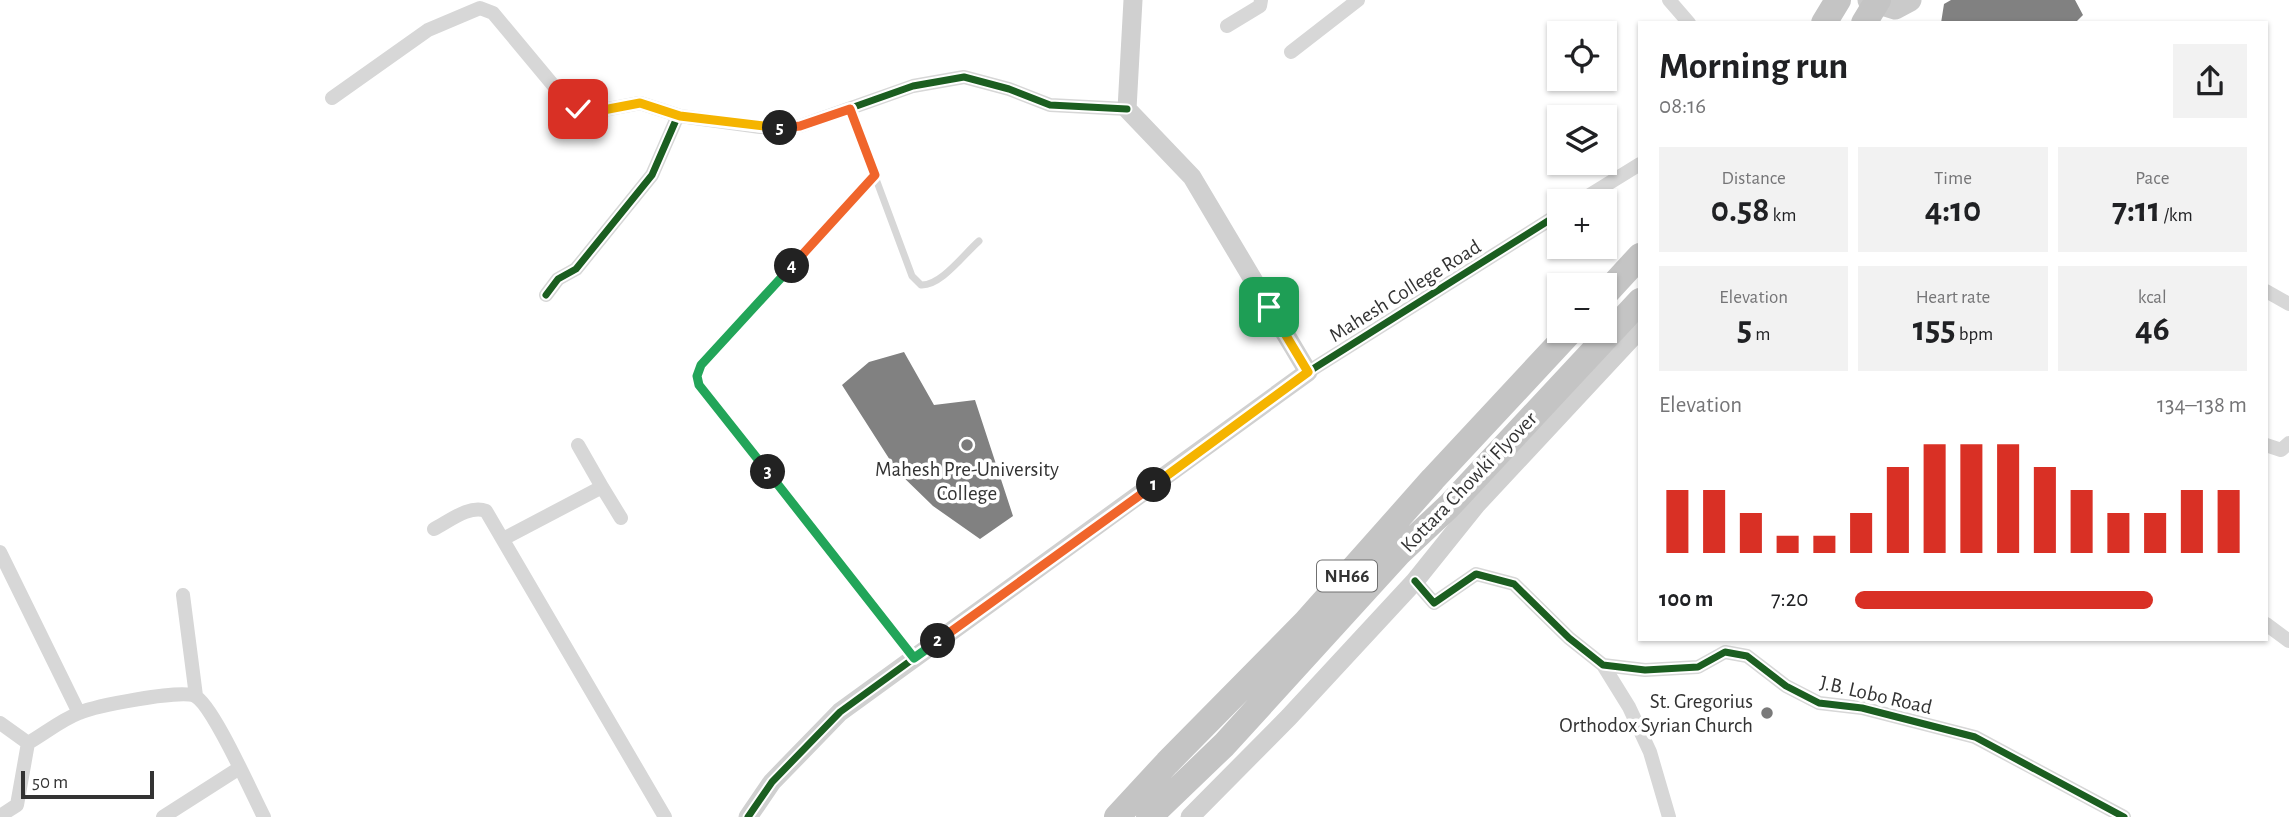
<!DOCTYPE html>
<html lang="en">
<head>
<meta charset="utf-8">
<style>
  body { margin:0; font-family:"Alegreya Sans",sans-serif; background:#f2f2f2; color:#202124; height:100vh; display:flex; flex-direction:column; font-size:26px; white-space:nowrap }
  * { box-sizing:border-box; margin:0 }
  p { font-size:23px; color:#757577 }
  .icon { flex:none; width:38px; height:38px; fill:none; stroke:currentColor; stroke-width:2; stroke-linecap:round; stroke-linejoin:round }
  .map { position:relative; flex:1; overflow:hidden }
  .side { position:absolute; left:1638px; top:21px; width:630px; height:620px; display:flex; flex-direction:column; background:#fff; border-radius:0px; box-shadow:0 2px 5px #0004 }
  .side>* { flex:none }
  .buttons { position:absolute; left:1547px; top:21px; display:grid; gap:14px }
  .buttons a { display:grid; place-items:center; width:70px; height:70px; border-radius:0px; background:#fff; box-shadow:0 2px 5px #0004; font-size:35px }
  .scale { position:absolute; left:21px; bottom:18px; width:133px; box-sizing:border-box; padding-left:7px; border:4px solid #333; border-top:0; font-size:19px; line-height:24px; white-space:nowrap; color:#333; -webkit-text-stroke:5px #fff; paint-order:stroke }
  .pin { position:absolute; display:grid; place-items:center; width:60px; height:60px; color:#fff; margin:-30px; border-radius:14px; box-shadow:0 4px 10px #0006 }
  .km { position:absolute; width:35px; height:35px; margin:-18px; border-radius:50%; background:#222; color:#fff; font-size:19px; line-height:35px; text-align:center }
  .round { display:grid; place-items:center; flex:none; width:74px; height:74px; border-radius:0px; background:#f2f2f2 }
  .headline { display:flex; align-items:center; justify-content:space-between; height:119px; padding:0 21px }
  h1 { font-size:38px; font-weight:700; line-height:52px }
  .metrics { display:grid; grid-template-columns:repeat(3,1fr); gap:10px; height:119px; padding:7px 21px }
  .metrics div { display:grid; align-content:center; border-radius:0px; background:#f2f2f2; text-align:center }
  .metrics b { font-size:35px; font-weight:700 }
  .metrics small { font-size:19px; font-weight:400 }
  .metrics p { font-size:19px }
  .chart { height:196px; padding:14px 21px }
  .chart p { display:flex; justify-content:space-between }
  .chart svg { width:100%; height:126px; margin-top:7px; stroke:#d93025; stroke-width:6 }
  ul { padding:0 21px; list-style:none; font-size:23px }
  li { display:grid; grid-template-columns:112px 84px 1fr; align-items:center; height:52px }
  li i { height:18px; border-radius:9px; background:#d93025 }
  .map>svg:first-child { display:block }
</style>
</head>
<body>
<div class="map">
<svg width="2289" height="817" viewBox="0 0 2289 817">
  <rect width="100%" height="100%" fill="#fff"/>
  <!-- building -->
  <path fill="#818181" d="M1951,0H2075L2083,15L2075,23H1941L1944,4Z
    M904,352L934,405L975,400L1013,516L980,539L933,506L897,471L842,385L869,362Z"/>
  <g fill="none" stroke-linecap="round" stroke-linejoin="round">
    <!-- lane -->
    <path stroke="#d7d7d7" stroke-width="7" d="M850,109L912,276L921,285C941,286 964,254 979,241
      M875,175L701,365L697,376L699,385L914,658"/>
    <!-- street -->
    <path stroke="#d7d7d7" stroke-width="14" d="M1669,0L1689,23
      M1227,26L1260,6L1261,0
      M1291,52L1358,0
      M332,98L428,30L480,8L493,13L563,97L578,109L598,111L640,103L680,116
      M1580,201L1640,164
      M2266,291L2289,304
      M546,295L558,279L576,269L652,175L676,120L680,116L760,127L800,126L913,86L964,77L1009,89L1050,105L1127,109
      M1308,372L1559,214
      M578,445L602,487
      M2266,445L2281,450L2289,443
      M434,529C448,522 470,504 486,511L665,817
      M503,539L602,487L621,518
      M0,552L79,713
      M1415,581L1434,603L1476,574L1514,584L1569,638L1603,665L1645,670L1698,667L1725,652L1747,656L1786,686L1819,703L1862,708L1975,737L2124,817
      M183,595L196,696
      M2266,624L2289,641
      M1603,665L1629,707L1650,752L1669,817
      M0,723L28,743C44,734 61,720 79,713C95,706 181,689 195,696C213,705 252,794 264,817
      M0,816L17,805L28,743
      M163,817L238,769"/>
    <!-- secondary -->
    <path stroke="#d0d0d0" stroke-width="19" d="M748,817L772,782L840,712L1308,372L1192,177L1127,109L1133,0
      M1190,817L1289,717L1415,581L1476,505L1640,329"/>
    <!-- primary -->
    <path stroke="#cacaca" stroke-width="23" d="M1869,0L1895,8L1910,0"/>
    <!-- highway -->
    <path stroke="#c4c4c4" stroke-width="26" d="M1824,23L1838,0
      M1864,23L1878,0
      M1605,294L1640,256
      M1117,817L1167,763L1306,622L1433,479L1571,331
      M1149,817L1224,745L1399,553L1449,506L1640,301"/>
    <defs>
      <path id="cycleway" d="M546,295L558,279L576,269L652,175L676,120L680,116L760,127L800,126L913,86L964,77L1009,89L1050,105L1127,109
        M1415,581L1434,603L1476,574L1514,584L1569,638L1603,665L1645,670L1698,667L1725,652L1747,656L1786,686L1819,703L1862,708L1975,737L2124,817
        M748,817L772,782L840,712L1308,372L1559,214"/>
    </defs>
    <!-- cycleway casing -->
    <use href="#cycleway" stroke="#fff" stroke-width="11"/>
    <!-- cycleway -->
    <use href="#cycleway" stroke="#1b5e20" stroke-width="7"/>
  </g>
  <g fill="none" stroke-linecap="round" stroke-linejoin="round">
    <defs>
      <path id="split-1" d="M1154,485L1308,372L1269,307"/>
      <path id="split-2" d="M938,641L1154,485"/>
      <path id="split-3" d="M768,472L914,658L938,641"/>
      <path id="split-4" d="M768,472L699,385L697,376L701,365L792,266"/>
      <path id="split-5" d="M780,128L800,126L850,109L875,175L792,266"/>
      <path id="split-6" d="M578,109L598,111L640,103L680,116L780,128"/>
    </defs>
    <!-- split-1 casing -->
    <use href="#split-1" stroke="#fff" stroke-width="14"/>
    <!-- split-2 casing -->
    <use href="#split-2" stroke="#fff" stroke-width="14"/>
    <!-- split-3 casing -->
    <use href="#split-3" stroke="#fff" stroke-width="14"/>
    <!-- split-4 casing -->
    <use href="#split-4" stroke="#fff" stroke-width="14"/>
    <!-- split-5 casing -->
    <use href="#split-5" stroke="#fff" stroke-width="14"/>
    <!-- split-6 casing -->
    <use href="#split-6" stroke="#fff" stroke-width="14"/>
    <!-- split-1 -->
    <use href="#split-1" stroke="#f5b400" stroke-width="9"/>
    <!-- split-2 -->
    <use href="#split-2" stroke="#f0652b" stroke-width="9"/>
    <!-- split-3 -->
    <use href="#split-3" stroke="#22a559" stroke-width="9"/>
    <!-- split-4 -->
    <use href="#split-4" stroke="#22a559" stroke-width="9"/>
    <!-- split-5 -->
    <use href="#split-5" stroke="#f0652b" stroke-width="9"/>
    <!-- split-6 -->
    <use href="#split-6" stroke="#f5b400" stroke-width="9"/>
  </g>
  <!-- markers -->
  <g fill="#7a7a7a" stroke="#fff" stroke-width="2.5">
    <circle cx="967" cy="445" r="7"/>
    <circle cx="1767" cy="713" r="7"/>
  </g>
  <g text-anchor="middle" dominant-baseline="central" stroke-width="7" stroke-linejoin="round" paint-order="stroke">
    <!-- shield labels -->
    <rect fill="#fff" stroke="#707070" stroke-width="2" x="1317" y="560.5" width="60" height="31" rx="5"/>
    <g font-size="19" font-weight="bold" fill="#333">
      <text x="1347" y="576">NH66</text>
    </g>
    <!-- street labels -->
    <g font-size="21" fill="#333" stroke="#fff">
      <text transform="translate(1405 291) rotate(-32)">Mahesh College Road</text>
      <text transform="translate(1469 482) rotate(-46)">Kottara Chowki Flyover</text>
      <text transform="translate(1876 695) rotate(13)">J.B. Lobo Road</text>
    </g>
    <!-- poi labels -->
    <g font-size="21" fill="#333" stroke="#fff">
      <text x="967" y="469">Mahesh Pre-University<tspan x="967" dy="24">College</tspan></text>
      <text x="1753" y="701" text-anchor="end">St. Gregorius<tspan x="1753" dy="24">Orthodox Syrian Church</tspan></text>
    </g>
  </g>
</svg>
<div class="buttons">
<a><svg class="icon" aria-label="locate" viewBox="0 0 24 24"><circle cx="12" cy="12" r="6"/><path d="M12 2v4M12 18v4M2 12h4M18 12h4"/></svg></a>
<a><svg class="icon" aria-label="layers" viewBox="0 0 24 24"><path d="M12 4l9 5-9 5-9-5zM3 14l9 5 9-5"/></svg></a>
<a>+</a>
<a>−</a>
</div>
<div class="scale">50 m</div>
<div class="pin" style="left:1269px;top:307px;background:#1e9e55"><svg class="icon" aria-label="arrive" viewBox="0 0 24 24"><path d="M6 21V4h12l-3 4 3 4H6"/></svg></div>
<div class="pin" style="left:578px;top:109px;background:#d93025"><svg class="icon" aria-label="check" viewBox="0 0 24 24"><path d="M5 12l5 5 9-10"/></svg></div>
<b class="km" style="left:1154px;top:485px">1</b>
<b class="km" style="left:938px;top:641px">2</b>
<b class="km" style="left:768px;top:472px">3</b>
<b class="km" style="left:792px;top:266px">4</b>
<b class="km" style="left:780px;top:128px">5</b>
<section class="side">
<div class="headline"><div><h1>Morning run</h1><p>08:16</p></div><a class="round"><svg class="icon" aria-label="share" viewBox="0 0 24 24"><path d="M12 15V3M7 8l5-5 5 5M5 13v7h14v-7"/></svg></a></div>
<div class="metrics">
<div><p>Distance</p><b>0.58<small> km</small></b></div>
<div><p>Time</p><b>4:10</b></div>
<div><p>Pace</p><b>7:11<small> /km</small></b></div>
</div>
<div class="metrics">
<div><p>Elevation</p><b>5<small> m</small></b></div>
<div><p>Heart rate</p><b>155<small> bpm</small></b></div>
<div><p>kcal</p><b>46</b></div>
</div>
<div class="chart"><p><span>Elevation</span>134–138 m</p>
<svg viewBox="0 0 160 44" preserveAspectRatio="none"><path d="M5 44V22M15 44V22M25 44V30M35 44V38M45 44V38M55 44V30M65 44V14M75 44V6M85 44V6M95 44V6M105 44V14M115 44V22M125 44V30M135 44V30M145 44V22M155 44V22"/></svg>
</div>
<ul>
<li><b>100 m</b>7:20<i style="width:76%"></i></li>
</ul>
</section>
</div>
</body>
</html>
